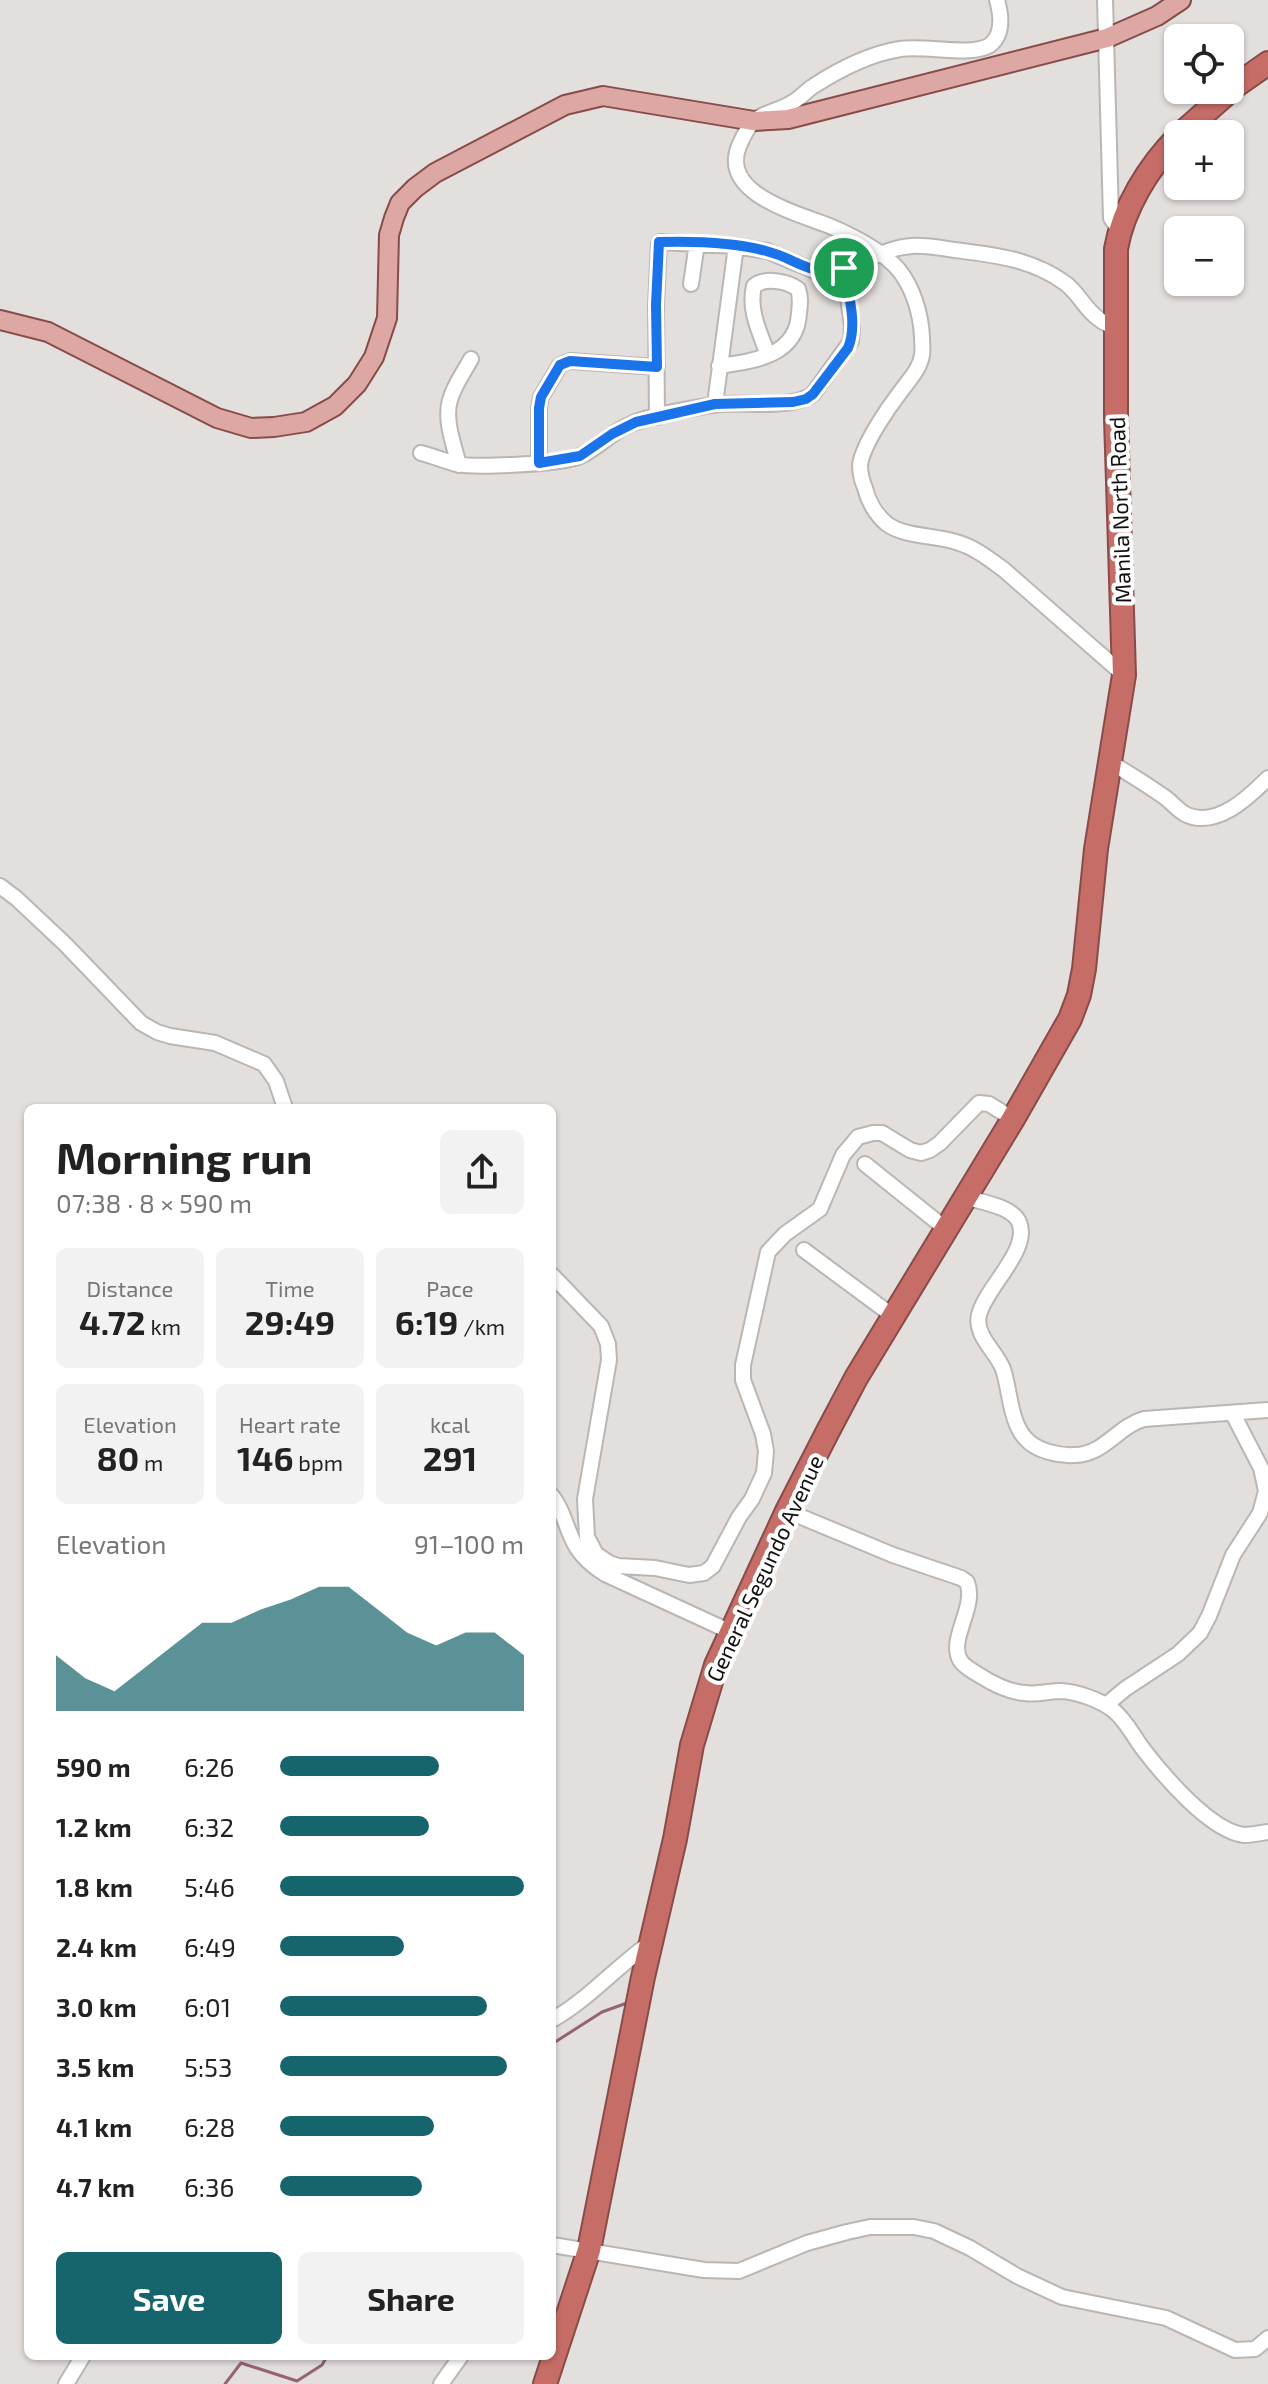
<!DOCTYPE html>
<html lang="en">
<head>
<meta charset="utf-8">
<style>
  body { margin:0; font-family:"Exo 2",sans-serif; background:#f2f2f2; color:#222; height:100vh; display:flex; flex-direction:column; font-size:30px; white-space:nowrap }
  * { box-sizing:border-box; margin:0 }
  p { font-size:26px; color:#767676 }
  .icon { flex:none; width:44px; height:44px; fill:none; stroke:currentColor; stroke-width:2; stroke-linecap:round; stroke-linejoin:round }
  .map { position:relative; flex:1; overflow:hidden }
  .drawer { position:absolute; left:24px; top:1104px; width:532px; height:1256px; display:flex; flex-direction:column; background:#fff; border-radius:12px; box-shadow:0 2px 6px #0004 }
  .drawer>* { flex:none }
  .fabs { position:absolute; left:1164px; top:24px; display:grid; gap:16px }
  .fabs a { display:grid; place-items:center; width:80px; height:80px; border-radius:12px; background:#fff; box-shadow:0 2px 6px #0004; font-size:40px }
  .pin { position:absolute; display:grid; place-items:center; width:68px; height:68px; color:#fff; margin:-34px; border:4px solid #fff; border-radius:50%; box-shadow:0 2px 8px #0007 }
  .round { display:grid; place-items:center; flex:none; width:84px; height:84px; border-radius:12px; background:#f2f2f2 }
  .head { display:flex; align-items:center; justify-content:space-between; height:136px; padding:0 32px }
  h1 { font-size:44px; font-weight:700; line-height:60px }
  .figures { display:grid; grid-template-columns:repeat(3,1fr); gap:12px; height:136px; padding:8px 32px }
  .figures div { display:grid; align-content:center; border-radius:12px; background:#f2f2f2; text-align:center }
  .figures b { font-size:34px; font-weight:700 }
  .figures small { font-size:22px; font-weight:400 }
  .figures p { font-size:22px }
  .chart { height:224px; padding:16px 32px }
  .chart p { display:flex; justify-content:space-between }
  .chart svg { width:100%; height:144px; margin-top:8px; fill:#17656c; opacity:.7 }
  .primary-button { display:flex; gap:16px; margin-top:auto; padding:16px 32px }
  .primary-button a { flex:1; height:92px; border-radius:12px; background:#17656c; color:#fff; font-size:32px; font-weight:700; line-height:92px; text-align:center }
  .primary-button a+a { background:#f2f2f2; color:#222 }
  ul { padding:0 32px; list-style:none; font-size:26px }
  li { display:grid; grid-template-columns:128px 96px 1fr; align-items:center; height:60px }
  li i { height:20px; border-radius:10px; background:#17656c }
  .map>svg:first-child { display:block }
</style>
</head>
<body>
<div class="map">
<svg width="1268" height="2384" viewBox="0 0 1268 2384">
  <rect width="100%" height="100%" fill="#e3dfdd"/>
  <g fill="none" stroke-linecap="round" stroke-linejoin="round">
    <!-- stream -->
    <path stroke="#956376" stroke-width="3" d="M552,2044L602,2012L627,2003
      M225,2384L241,2363L297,2381L322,2365L327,2356"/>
    <defs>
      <path id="minor" d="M997,0C1001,14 1004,34 990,45C973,57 924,45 900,49C869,54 838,70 812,87C805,92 800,98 793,102C782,110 765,112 755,120C749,125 742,139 739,146C719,195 801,214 832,227C855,237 881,250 898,269C913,287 921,314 922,337C922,342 923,349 922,355C920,369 909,380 901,391C888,408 863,444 860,465C860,473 862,481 865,488C868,501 876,515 887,524C905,537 934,535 956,542C974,547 988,558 1003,569L1124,675
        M1105,0L1111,218L1119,230
        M691,284L697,243
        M719,366C754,361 797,356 799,313C800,304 801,297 798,289C787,281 765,277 754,286C748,310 760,333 768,355
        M715,404L736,246
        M657,417L656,305L659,243L660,242L736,246L767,251L817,272C851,273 879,248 912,246C926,245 941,248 955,250C995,255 1032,259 1065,283C1079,293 1085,310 1099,319C1103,323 1110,325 1115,328
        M421,453C433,456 445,461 456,464C476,468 559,464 578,457C596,450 610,433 629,425C649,415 688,409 712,405C741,400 789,411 813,394L851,341L852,327L844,268
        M539,463V408L541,397L560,365L570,361L657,367
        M459,465C454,445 444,420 450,400C454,385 464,372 471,359
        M1110,762C1128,773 1146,784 1163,796C1171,801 1178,811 1187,815C1217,828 1249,797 1268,778
        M0,886L16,898L65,944L141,1023L157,1032L170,1036L215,1043L264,1064L276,1081L285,1108
        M865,1164L946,1229
        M965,1197C980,1202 1012,1206 1019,1222C1031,1250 985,1288 979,1315C974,1335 996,1351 1003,1369C1010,1390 1010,1421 1025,1438C1036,1451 1059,1456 1075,1455C1105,1454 1118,1426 1144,1419L1268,1410
        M804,1250L893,1316
        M552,1275L601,1326L608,1344L609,1360L585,1499L587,1537L596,1554L609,1563L618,1566L655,1568L689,1575L704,1573L713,1566L739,1517L752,1499L764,1473L766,1451L763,1434L743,1380V1365L768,1252L785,1234L820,1209L843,1155L858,1137L873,1133H882L910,1150L921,1153L930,1150L940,1143L979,1103L989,1104L1013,1119
        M552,1496C565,1512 566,1531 577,1548C584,1559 594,1567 605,1574L731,1632
        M787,1511L893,1555L961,1578L967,1582C977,1607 948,1639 960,1660C964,1667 973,1671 979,1675C993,1684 1008,1692 1025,1693C1037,1695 1049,1691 1061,1691C1078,1692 1100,1700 1113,1710C1126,1720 1133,1736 1143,1749C1163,1775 1210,1831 1244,1835C1252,1835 1260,1833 1268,1832
        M1106,1705L1125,1689L1178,1654L1200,1633L1209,1616L1233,1555L1260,1513L1266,1491L1261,1468L1233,1414
        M552,2020C589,1999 616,1967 650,1943
        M552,2245L704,2270L739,2271L807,2243L847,2232L870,2227H914L934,2231L970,2248L1017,2276L1062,2297L1166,2318L1235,2350L1255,2349L1268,2338
        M66,2384L83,2356
        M441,2384L461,2356"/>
      <path id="major" d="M0,320L48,332L217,418L251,428L274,427L306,422L335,406L357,384L374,357L387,318L389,235L394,218L400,203L415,188L435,173L565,105L603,96L754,121L788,119L1107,38L1157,16L1181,0"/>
      <path id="highway" d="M1181,134L1234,87L1268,63
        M545,2384L589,2250L643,1977L675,1839L692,1745L716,1665L787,1511L828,1431L856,1378L1013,1119L1070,1019L1079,995L1084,969L1096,849L1124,675L1116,418V249C1123,208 1149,166 1178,137"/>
    </defs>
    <!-- minor casing -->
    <use href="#minor" stroke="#bab6b4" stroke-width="18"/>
    <!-- major casing -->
    <use href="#major" stroke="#874c49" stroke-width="22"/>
    <!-- highway casing -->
    <use href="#highway" stroke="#874c49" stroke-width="26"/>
    <!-- minor -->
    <use href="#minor" stroke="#fff" stroke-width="14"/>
    <!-- major -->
    <use href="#major" stroke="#dda7a4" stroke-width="18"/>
    <!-- highway -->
    <use href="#highway" stroke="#c66d68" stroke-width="22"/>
  </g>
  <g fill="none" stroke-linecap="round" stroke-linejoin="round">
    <defs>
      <path id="route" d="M659,242C693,241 733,242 766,251C799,259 807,277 844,268C848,293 858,325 848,348L813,394L806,399L793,402L715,404L636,422L612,434L580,456L539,463V408L541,397L560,365L570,361L657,367L656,305Z"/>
    </defs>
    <!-- route casing -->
    <use href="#route" stroke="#fff" stroke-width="16"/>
    <!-- route -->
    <use href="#route" stroke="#1a73e8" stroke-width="10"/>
  </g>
  <g text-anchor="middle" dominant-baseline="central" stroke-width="8" stroke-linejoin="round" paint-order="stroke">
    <!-- street labels -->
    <g font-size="22" fill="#11100f" stroke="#fff">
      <text transform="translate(1119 510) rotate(-92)">Manila North Road</text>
      <text transform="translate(764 1568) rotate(-65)">General Segundo Avenue</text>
    </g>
  </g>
</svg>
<div class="fabs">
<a><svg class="icon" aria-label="locate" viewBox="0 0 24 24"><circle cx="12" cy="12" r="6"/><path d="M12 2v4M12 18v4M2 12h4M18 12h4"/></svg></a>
<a>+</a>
<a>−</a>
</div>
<div class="pin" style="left:844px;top:268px;background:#1e9e55"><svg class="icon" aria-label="arrive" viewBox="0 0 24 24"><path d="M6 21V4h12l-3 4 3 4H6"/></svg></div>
<section class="drawer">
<div class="head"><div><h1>Morning run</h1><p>07:38 · 8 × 590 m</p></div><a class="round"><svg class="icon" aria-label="share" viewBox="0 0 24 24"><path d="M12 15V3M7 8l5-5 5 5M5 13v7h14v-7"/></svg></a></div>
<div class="figures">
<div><p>Distance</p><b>4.72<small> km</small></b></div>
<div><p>Time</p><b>29:49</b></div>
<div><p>Pace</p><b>6:19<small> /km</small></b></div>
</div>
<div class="figures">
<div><p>Elevation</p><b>80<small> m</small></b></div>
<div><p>Heart rate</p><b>146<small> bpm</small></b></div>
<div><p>kcal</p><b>291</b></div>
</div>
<div class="chart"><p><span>Elevation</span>91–100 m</p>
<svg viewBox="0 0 160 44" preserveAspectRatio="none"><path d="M0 44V27L10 34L20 38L30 31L40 24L50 17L60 17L70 13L80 10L90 6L100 6L110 13L120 20L130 24L140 20L150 20L160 27V44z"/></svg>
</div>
<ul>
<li><b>590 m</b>6:26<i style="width:65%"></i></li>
<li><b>1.2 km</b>6:32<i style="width:61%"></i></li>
<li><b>1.8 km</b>5:46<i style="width:100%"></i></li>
<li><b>2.4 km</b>6:49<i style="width:51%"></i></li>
<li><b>3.0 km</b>6:01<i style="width:85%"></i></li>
<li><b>3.5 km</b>5:53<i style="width:93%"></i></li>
<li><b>4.1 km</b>6:28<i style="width:63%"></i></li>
<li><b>4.7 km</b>6:36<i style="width:58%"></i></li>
</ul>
<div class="primary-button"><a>Save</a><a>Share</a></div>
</section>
</div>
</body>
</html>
